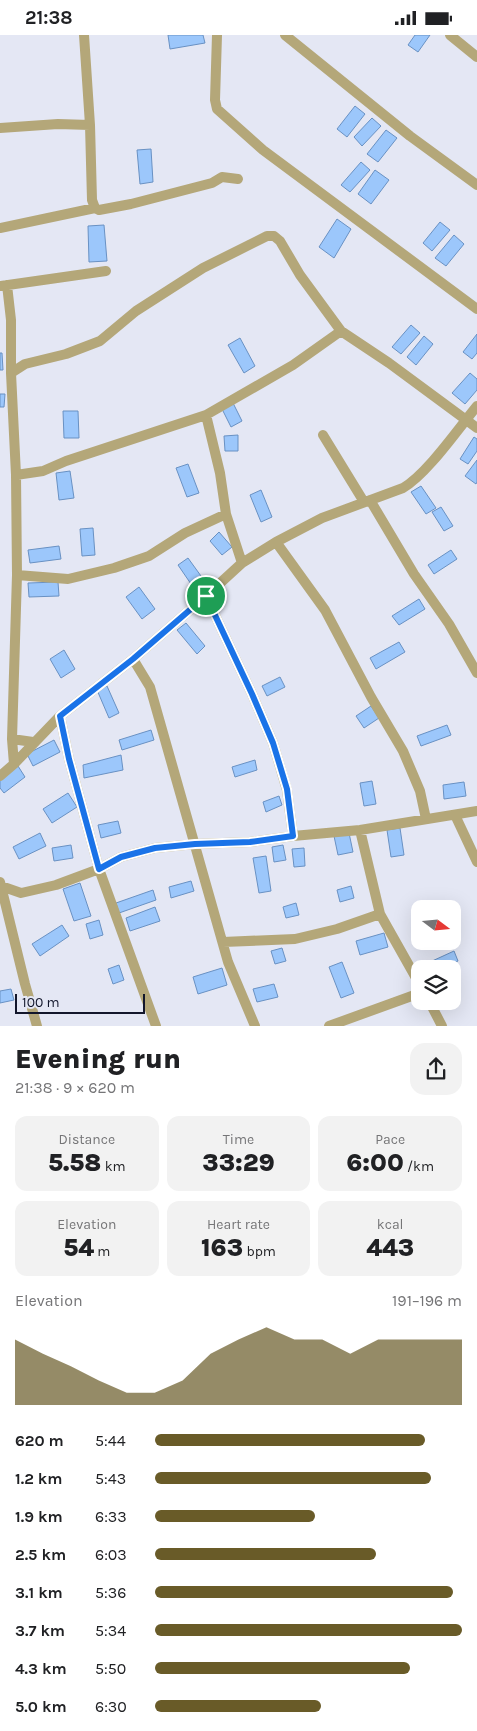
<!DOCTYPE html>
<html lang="en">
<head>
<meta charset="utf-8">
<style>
  body { margin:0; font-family:Karla,sans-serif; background:#f2f2f2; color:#202124; height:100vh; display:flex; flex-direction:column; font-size:19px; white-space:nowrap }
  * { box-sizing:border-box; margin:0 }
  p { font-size:16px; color:#757577 }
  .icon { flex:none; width:28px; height:28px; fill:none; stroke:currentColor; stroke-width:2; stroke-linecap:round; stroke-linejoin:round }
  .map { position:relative; height:991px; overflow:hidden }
  .details { display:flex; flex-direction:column; background:#fff; flex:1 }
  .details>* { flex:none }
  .needle { width:32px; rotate:106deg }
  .tools { position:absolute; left:411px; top:865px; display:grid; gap:10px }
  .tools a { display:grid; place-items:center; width:50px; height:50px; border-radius:10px; background:#fff; box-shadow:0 5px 20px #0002; font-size:25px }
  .scale { position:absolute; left:15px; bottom:12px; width:130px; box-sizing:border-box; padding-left:5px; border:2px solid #12162b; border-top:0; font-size:14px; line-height:18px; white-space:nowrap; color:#12162b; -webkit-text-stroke:4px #e4e7f4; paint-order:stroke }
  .pin { position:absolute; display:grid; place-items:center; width:42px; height:42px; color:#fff; margin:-21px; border:2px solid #fff; border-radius:50%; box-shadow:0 1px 5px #0007 }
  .round { display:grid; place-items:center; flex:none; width:52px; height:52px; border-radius:15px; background:#f2f2f2 }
  .overview { display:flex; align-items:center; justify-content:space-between; height:85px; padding:0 15px }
  h1 { font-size:28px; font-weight:800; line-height:38px }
  .metrics { display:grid; grid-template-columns:repeat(3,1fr); gap:8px; height:85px; padding:5px 15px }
  .metrics div { display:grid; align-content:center; border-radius:12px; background:#f2f2f2; text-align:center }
  .metrics b { font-size:25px; font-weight:800 }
  .metrics small { font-size:14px; font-weight:400 }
  .metrics p { font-size:14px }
  .chart { height:140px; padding:10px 15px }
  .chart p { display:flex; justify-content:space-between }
  .chart svg { width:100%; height:90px; margin-top:5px; fill:#695b28; opacity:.7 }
  ul { padding:0 15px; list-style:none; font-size:16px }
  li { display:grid; grid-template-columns:80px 60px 1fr; align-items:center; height:38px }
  li i { height:12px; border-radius:6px; background:#695b28 }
  .status { display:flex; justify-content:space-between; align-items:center; height:35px; padding:0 25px; background:#fff; direction:ltr }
  .status svg { height:14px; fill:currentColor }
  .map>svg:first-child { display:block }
</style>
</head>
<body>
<div class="status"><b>21:38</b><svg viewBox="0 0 49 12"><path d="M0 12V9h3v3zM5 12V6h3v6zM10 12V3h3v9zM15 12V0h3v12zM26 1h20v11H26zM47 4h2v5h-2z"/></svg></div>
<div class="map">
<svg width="477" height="991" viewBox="0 0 477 991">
  <rect width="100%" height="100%" fill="#e4e7f4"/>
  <!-- building -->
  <path fill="#9cc7fb" stroke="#6991c3" d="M168,0H203L205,8L170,14Z
    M415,0H430L418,17L408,10Z
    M355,71L365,79L347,102L337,94Z
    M372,83L381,91L362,111L354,102Z
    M386,95L397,103L378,127L367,119Z
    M151,114L153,147L140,149L137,115Z
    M361,127L370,135L350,157L341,150Z
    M375,135L389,145L371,169L358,159Z
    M337,184L351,194L334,223L319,212Z
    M440,187L450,195L432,216L423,208Z
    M104,190L107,226L89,227L88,191Z
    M454,200L464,209L446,231L435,223Z
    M411,290L420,298L401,319L392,312Z
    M477,299V318L472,324L463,317Z
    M424,301L433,309L416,330L407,322Z
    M240,303L255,331L244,338L228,310Z
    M0,318H2L3,335H0Z
    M470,338L477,344V355L465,369L452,358Z
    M0,359H5L4,372H0Z
    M232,366L242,386L231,392L221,372Z
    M63,376H78L79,403H64Z
    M238,400V416H225L224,401Z
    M474,402L477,404V416L468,429L460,424Z
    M477,425V447L476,449L465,441Z
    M188,429L199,458L187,462L176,433Z
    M70,436L74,463L59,465L56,438Z
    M421,451L436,473L426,479L411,457Z
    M261,455L272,482L261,487L250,460Z
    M441,472L453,491L444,496L432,477Z
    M93,493L95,520L82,521L80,494Z
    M219,497L232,512L222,520L210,506Z
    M59,511L61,524L30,528L28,515Z
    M451,515L457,524L434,539L428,530Z
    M188,523L201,541L191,549L178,530Z
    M58,547L59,561L29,562L28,548Z
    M139,552L155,574L142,584L126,562Z
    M419,564L425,574L399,590L392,581Z
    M186,588L205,611L197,619L177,595Z
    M399,607L405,617L376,634L370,623Z
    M64,615L75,634L61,643L50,624Z
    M280,642L285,652L267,661L262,651Z
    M107,651L119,678L109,683L97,655Z
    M371,671L379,683L364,693L356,681Z
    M447,690L451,700L421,711L417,701Z
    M151,695L154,705L122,715L119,705Z
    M54,705L60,717L33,731L27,719Z
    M121,720L123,735L84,743L83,730Z
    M255,725L257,735L235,742L232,732Z
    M18,731L25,742L4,758L0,753V743Z
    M372,746L376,769L364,771L360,748Z
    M464,747L466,761L444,764L443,750Z
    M68,758L77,772L52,788L43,774Z
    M279,761L282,770L266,777L263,767Z
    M118,786L121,798L101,803L98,790Z
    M400,793L404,820L391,822L387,795Z
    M40,798L46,811L19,824L13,812Z
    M349,798L353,817L338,820L334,801Z
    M71,810L73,823L54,826L52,813Z
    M283,810L286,825L274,827L272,812Z
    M304,813L305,831L294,832L292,814Z
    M266,821L271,856L259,858L253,823Z
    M191,846L194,856L171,863L169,852Z
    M80,848L91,881L74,886L63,854Z
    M351,851L354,863L340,867L337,855Z
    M153,855L156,865L119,878L116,868Z
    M296,868L299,880L286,883L283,872Z
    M155,872L160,886L130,896L126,883Z
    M99,885L103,900L90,904L86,889Z
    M62,890L69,901L40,921L32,909Z
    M384,898L388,912L360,920L356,906Z
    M282,913L286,926L275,929L271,916Z
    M454,916L458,926L441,934H433L430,927Z
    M342,927L354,958L341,963L329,932Z
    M119,930L124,945L113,949L108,934Z
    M222,933L227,950L198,959L193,942Z
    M452,940L458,951L452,954Z
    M274,949L278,962L257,967L253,954Z
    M11,954L14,965L0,968V956Z"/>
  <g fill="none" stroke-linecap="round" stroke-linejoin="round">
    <!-- minor -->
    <path stroke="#b4a779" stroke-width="10" d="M84,0L90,90L92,165L95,173L99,175L131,169L212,148L222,142L238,144
      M217,0L215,65L217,74L263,115L477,274
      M285,0L410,101L477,150
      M450,0L477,22
      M0,93L58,89L90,90
      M0,193L95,173
      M7,250L11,285V338L16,440L17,540L12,704L14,729
      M1,251L106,236
      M11,338L25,329L66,319L100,306L136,276L203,233L267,201H274L280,206L300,240L341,296L389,328L477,393
      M206,380L220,438L226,479L242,528
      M323,400L364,467
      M16,440L43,436L66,426L206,380L293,330L341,296
      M370,465L414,539L449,589L477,638
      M276,507L325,575L371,662L403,716L420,756L426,784
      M17,540L68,544L114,533L149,521L185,498L226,479
      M206,561L252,659L273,708L287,755L293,801
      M133,624L150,652L228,927L255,991
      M60,681L69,724L99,834L156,991
      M12,704L33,707
      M0,741L14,729L60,681L133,624L206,561L242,528L276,507L322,483L403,453C427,439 458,394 477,371
      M455,780L477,827
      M360,795L380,879L420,950
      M0,847L25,949L37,991
      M1,851L21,858L56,850L99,834L121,822L155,813L195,809L250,807L293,801L360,795L477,776
      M223,907L295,904L337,894L380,879
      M429,966L442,991
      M329,991L420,958"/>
  </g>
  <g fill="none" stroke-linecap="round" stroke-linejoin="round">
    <defs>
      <path id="route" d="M206,561L252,659L273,708L287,754L293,801L250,807L195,809L155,813L121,822L99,834L69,724L60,681L133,624Z"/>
    </defs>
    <!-- route casing -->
    <use href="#route" stroke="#fff" stroke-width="10"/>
    <!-- route -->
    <use href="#route" stroke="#1a73e8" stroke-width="6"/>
  </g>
</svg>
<div class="tools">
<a><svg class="needle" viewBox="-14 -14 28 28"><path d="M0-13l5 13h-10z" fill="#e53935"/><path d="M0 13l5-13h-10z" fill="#757577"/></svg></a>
<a><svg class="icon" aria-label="layers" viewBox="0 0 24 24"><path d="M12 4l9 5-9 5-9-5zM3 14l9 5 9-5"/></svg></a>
</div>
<div class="scale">100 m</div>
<div class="pin" style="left:206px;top:561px;background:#1e9e55"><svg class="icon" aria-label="arrive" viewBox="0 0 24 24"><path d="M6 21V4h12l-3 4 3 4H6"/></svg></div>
</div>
<section class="details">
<div class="overview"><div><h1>Evening run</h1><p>21:38 · 9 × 620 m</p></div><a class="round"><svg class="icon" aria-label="share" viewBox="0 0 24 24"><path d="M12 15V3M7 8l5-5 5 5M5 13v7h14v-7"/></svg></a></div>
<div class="metrics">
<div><p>Distance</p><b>5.58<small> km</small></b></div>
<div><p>Time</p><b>33:29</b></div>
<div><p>Pace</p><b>6:00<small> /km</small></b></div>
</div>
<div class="metrics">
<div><p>Elevation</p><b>54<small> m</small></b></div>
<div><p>Heart rate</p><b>163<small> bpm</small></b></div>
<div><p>kcal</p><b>443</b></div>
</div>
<div class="chart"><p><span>Elevation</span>191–196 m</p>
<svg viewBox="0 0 160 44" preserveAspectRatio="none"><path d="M0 44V12L10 19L20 25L30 32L40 38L50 38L60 32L70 19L80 12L90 6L100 12L110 12L120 19L130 12L140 12L150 12L160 12V44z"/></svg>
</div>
<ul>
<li><b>620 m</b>5:44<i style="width:88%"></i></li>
<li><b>1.2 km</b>5:43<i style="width:90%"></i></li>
<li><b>1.9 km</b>6:33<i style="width:52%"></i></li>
<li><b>2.5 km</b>6:03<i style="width:72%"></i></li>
<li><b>3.1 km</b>5:36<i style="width:97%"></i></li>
<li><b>3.7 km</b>5:34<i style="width:100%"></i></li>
<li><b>4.3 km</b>5:50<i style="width:83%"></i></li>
<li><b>5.0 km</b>6:30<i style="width:54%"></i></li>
</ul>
</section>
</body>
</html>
